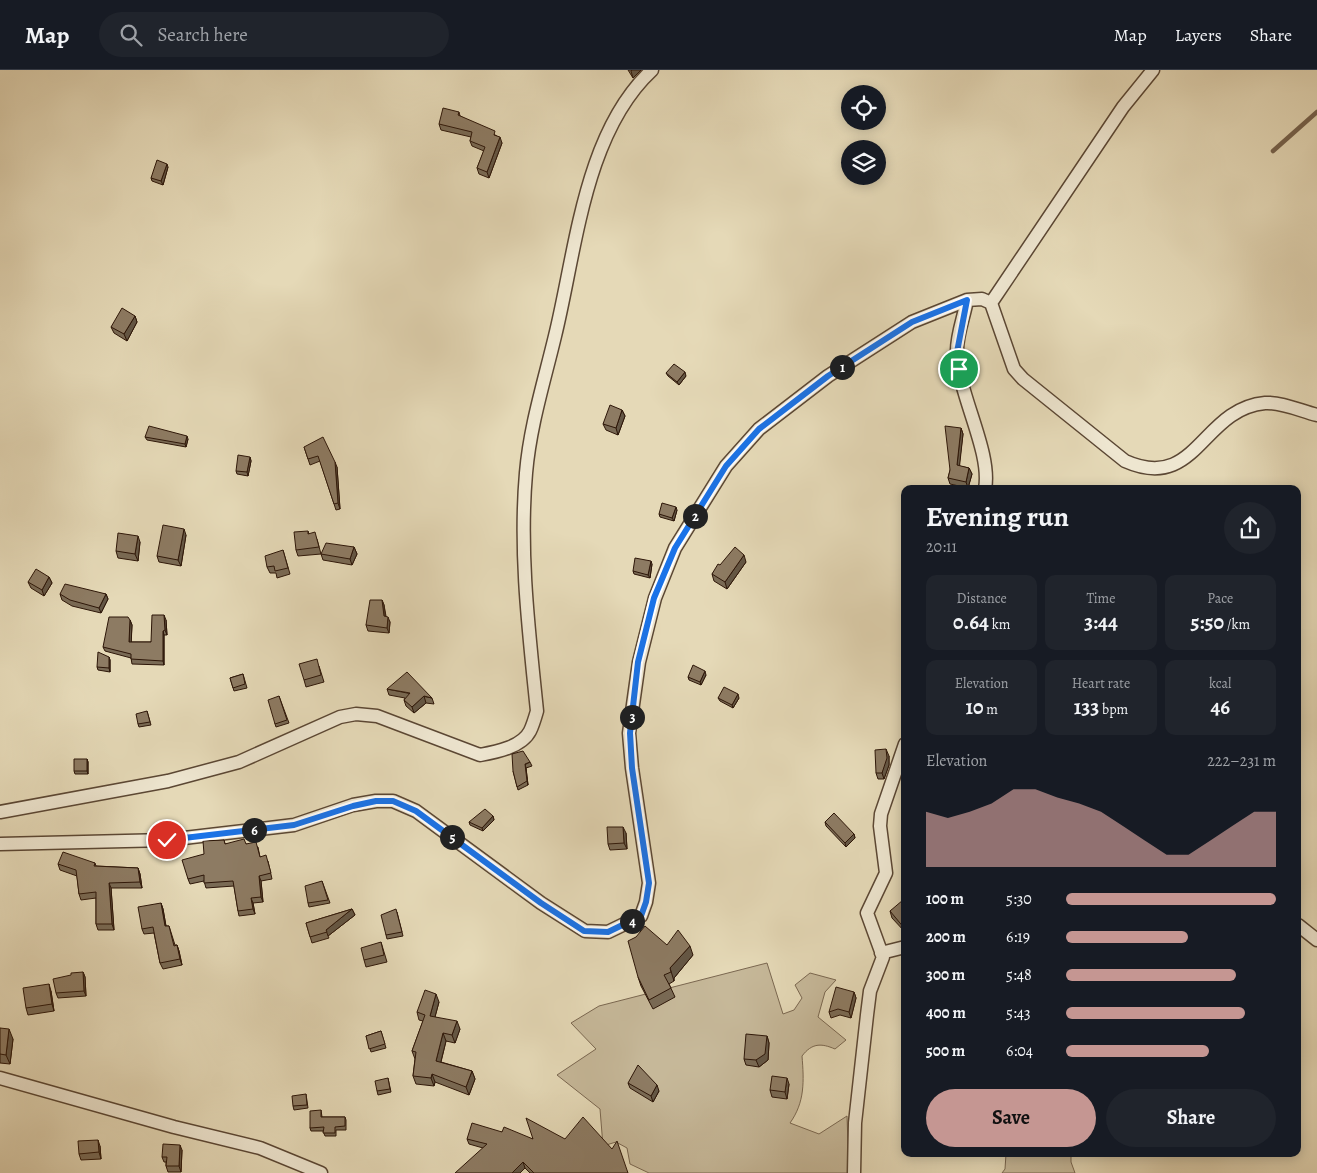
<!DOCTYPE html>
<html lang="en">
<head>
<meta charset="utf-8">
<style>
  body { margin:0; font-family:Alegreya,serif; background:#20242c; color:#f1f3f6; height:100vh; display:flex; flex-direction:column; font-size:19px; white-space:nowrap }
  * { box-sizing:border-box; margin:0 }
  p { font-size:16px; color:#9ea1a6 }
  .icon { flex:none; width:28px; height:28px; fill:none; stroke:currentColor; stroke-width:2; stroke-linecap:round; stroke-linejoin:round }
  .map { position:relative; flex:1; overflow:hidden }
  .drawer { position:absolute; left:901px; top:415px; width:400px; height:672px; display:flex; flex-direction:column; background:#171b24; border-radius:10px; box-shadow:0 2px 12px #0003 }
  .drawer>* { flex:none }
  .buttons { position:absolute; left:841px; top:15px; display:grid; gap:10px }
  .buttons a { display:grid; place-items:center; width:45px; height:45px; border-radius:50%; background:#171b24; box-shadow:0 2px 12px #0003; font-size:25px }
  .pin { position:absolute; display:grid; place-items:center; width:42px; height:42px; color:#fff; margin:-21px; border:2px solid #fff; border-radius:50%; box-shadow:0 1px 5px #0007 }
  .km { position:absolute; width:25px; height:25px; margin:-12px; border-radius:50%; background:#222; color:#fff; font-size:14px; line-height:25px; text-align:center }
  .round { display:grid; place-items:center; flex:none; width:52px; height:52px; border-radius:26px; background:#20242c }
  .overview { display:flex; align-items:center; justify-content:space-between; height:85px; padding:0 25px }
  h1 { font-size:28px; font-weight:700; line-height:38px }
  .figures { display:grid; grid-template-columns:repeat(3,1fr); gap:8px; height:85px; padding:5px 25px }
  .figures div { display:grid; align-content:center; border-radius:10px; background:#20242c; text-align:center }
  .figures b { font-size:21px; font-weight:700 }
  .figures small { font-size:14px; font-weight:400 }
  .figures p { font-size:14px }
  .chart { height:140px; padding:10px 25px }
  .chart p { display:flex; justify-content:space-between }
  .chart svg { width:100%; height:90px; margin-top:5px; fill:#c59692; opacity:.7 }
  .action { display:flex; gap:10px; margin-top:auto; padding:10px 25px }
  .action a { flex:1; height:58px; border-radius:30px; background:#c59692; color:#111; font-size:20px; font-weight:700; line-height:58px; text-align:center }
  .action a+a { background:#20242c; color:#f1f3f6 }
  ul { padding:0 25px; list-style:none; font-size:16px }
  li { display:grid; grid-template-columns:80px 60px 1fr; align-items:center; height:38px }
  li i { height:12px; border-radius:6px; background:#c59692 }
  header { display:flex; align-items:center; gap:30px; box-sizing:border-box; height:70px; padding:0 25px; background:#171b24; border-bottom:1px solid #363941 }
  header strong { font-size:24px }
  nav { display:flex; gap:28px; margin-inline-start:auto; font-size:18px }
  .search { width:350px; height:45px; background:#20242c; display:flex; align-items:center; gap:12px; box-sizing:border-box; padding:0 18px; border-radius:28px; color:#9ea1a6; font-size:19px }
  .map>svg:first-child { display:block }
</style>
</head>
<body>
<header>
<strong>Map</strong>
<div class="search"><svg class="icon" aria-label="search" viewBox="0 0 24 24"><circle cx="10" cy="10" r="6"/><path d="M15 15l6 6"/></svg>Search here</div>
<nav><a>Map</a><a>Layers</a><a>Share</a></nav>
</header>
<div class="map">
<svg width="1317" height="1103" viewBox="0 0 1317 1103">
  <rect width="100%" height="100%" fill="#e5d9b7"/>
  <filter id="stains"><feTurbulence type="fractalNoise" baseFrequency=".004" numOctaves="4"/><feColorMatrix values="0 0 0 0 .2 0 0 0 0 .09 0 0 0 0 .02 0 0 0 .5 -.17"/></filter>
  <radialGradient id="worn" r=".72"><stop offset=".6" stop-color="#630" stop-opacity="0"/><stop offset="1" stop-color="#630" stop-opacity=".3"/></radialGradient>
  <!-- green -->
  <path fill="#c6b899" stroke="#7a6750" d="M767,893L783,944L794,940L802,928L795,915L810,903L836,910L825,922L818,947L846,970L835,979C821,973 812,973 802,986C804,1011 805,1032 790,1053L819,1064L847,1046L849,1103H649L630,1094L627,1078L616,1072L603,1076L600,1039L557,1005L596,979L571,953L599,936Z
    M1006,1084H1071V1092L1075,1103H1002L1005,1099Z"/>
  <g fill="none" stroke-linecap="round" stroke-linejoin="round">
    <!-- stream -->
    <path stroke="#76634e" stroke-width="4.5" d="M1273,81L1317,42"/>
    <defs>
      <path id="street" d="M967,230C964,247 956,267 957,283C958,324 992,382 985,419
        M991,233L1123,37L1153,0
        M0,742L168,711L239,692L340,647L356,644L377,646L480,685C496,682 522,677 530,661C533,655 535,648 537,641C529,563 519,482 526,403C530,356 544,312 555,266C576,181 584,63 652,0
        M0,774L167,770L294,755L353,735L376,731H393L416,741L541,833L585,861L608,862L641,846L646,832L649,813L632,698L629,663L639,592L655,528L675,478L726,396L759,359L828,306L912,252L967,230L982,229L991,233L1014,299L1023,309L1125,391C1197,423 1201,339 1265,333C1282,332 1301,341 1317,345
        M1298,855L1317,870
        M881,883L905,877
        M0,1008L174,1057L260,1078L321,1103
        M854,1103L855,1053L867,945L870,921L883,887L867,843L886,803L880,756L881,744L905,674"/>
    </defs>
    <!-- street casing -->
    <use href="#street" stroke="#5b4734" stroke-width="15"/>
    <!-- street -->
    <use href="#street" stroke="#eee6d0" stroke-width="12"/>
  </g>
  <!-- wall -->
  <path fill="#796a55" stroke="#2d1608" d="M628,0H641L633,8Z
    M459,42L460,46L497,66L502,73L489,108L479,104L477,98L484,81L472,76L470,71L471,67L441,60L439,54Z
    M168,97L163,115L152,111L151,108Z
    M135,246L137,252L127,271L114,263L111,257Z
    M666,303L686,306L679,315L668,306Z
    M622,340L625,346L618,365L606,360L603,354Z
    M961,358L963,364L959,396L969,398L972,404L968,418L950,414L948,408Z
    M145,367L188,369L186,377L147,370Z
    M304,377L337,397L340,439L336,440L320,391L310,395Z
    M250,387L251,391L248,406L237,404L236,401Z
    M677,440L674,451L660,447L659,444Z
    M308,461L309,464L317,469L321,484L298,486L296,480Z
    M186,465L181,496L159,492L157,486Z
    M140,472L138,491L118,488L116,481Z
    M354,477L357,484L352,495L323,490L321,484Z
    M283,480L290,504L277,508L276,503H270L267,497Z
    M746,492L727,519L714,511L712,504L720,495Z
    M652,494L650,508L634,504L633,501Z
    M49,507L52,513L44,526L31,518L28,512Z
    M60,524H106L108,529L101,543L72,536L62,530Z
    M382,530L384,535L386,546L390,552L389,563L368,561L366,555Z
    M130,550L132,555L131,572H151L166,550L167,565H164V595L132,594L131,588L105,581L103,577Z
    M109,587L110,590V602L98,600L97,597Z
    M319,596L324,612L306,617L304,610Z
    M243,604L247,618L234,621L230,608Z
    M706,605L701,615L689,610L688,607Z
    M387,619L432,628L434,634L426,633L414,643L406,636L404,630L405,628L389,625Z
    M279,626L289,653L276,657L275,654Z
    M718,628H739L733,638L720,631Z
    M147,641L151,655L139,657L138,654Z
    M889,686V695L884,709H878L876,703Z
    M87,689L88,692V704H75L74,701Z
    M530,692L532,696L526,698L528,715L518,720L513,701Z
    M493,746L494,750L483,761L470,755L469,752Z
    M825,752L854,764L855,768L846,777L826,756Z
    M626,763L627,779L610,780L608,774Z
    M224,770L225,774H246L258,777L260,787L268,791L272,809L261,811L263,832L253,833L255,844L239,846L238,841L234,816L206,818L204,811L190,814L188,809L204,784Z
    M95,793L96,796L138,798L140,804L142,818H111L114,860H98L96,854V828L81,830L79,824L77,806L60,800L58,794Z
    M322,811L330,833L309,837L308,833Z
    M905,832V862L892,848L890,841Z
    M161,833L163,839L166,856H169L175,875H177L179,881L182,895L163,899L160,893L154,863L144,864L142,859Z
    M352,839L355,845L328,866L329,868L312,873L306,853Z
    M397,842L403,866L387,869L386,865Z
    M381,872L387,892L366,897L364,890Z
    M667,875L693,885L674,908V911L669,914L675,927L653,939L641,916L638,907Z
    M83,902L85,907L86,926L58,928L56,923Z
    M51,921L54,941L28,945L26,938Z
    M854,922L856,928L851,948L840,945L831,948L829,942Z
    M439,932L435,947L460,959L455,973L446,971L441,992L472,1001L475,1009L469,1025L435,1012L434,1016L416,1014L413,1006L415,989L412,981L423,951L419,950L417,942Z
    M0,958L13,969L10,994L0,993Z
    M381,961L386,978L371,982L366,966Z
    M767,966L769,973L768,990L759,997L746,995L744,989Z
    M388,1008L391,1022L378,1025L377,1021Z
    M628,1013L659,1021L653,1032L630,1018Z
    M789,1014L787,1029L772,1027L770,1020Z
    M306,1024L308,1038L294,1040L293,1036Z
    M321,1040L322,1047H345L346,1050V1060H336V1066H325L323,1061H311L310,1058Z
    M502,1062L533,1069L628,1103H530L525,1098L483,1078L469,1074L467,1069Z
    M100,1076L101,1089L81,1090L79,1084Z
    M182,1080L181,1102H168L166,1096V1092H164L162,1087Z"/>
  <!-- shaded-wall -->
  <path fill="#635645" stroke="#2d1608" d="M632,0H641L633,8L631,1Z
    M500,67L502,73L489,108L487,102Z
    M167,94L168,97L163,115L161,111Z
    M135,246L137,252L127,271L124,264Z
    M685,302L686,306L679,315L677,312Z
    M622,340L625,346L618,365L616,358Z
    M961,358L963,364L959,401L957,395Z
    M187,366L188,369L186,377L185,374Z
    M250,387L251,391L248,406L247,402Z
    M335,392L337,397L340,439L338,433Z
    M969,398L972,404L968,418L966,412Z
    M676,437L677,440L674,451L672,448Z
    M184,459L186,465L181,496L178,490Z
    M138,466L140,472L138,491L135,484Z
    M354,477L357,484L352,495L350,489Z
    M744,485L746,492L727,519L725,512Z
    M651,491L652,494L650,508L648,505Z
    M49,507L52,513L44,526L42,520Z
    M106,524L108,529L101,543L99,538Z
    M382,530L384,535L386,551L384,546Z
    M164,545L166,550L167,565L165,560Z
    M388,547L390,552L389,563L387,558Z
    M130,550L132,555L131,577L129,572Z
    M163,561L164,565V595L163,591Z
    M109,587L110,590V602L109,598Z
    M705,601L706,605L701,615L700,612Z
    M738,624L739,628L733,638L732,635Z
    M424,626L426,633L414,643L412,637Z
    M886,679L889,686V695L884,709L882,703Z
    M87,689L88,692V704L87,701Z
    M525,694L526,698L528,715L527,711Z
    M493,746L494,750L483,761L482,758Z
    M623,757L626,763L627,779L624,773Z
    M854,764L855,768L846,777L845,773Z
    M138,798L140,804L142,818L140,812Z
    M259,806L261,811L263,832L261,827Z
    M109,813L111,818L114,860L112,854Z
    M251,828L253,833L255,844L253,839Z
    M161,833L163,839L167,862L165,856Z
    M352,839L355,845L328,866L326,860Z
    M177,875L179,881L182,895L180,889Z
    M690,876L693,885L674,908V911L670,898Z
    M83,902L85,907L86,926L84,921Z
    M49,914L51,921L54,941L52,934Z
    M854,922L856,928L851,948L849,942Z
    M436,924L439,932L433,954L430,946Z
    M457,951L460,959L455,973L452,965Z
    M9,959L13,969L10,994L6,985Z
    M443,963L446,971L439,999L436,991Z
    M767,966L769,973L768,990L759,997L756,990Z
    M472,1001L475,1009L469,1025L466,1017Z
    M432,1004L435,1012L434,1016L431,1008Z
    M787,1008L789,1014L787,1029L785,1022Z
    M657,1015L659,1021L653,1032L651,1026Z
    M98,1070L100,1076L101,1089L99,1082Z
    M180,1075L182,1080L181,1102L179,1096Z
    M523,1092L525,1098L520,1103H512Z"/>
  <!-- building -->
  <path fill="#8d7b63" stroke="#2d1608" d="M443,38L459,42L458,45L495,61L494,65L500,67L487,102L477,98L485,77L470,71L472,62L439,54Z
    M157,90L167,94L161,111L151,108Z
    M122,238L135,246L124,264L111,257Z
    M674,294L685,302L677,312L666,303Z
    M610,335L622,340L616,358L603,354Z
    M149,356L187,366L185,374L145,367Z
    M945,356L961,358L957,395L969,398L966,412L948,408L950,400Z
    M323,367L335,392L338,433L334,434L318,386L308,389L304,377Z
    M238,385L250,387L247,402L236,401Z
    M662,433L676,437L672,448L659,444Z
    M902,445H905V455Z
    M163,455L184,459L178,490L157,486Z
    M308,461V464L315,462L319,477L296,480L294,462Z
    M118,463L138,466L135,484L116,481Z
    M326,473L354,477L350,489L321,484Z
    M735,477L744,485L725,512L712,504L718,494L720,495Z
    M283,480L288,498L275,501L274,496L267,497L265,486Z
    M635,488L651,491L648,505L633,501Z
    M36,499L49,507L42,520L28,512Z
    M65,514L106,524L99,538L70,530L60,524Z
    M370,530H382L384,546L388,547L387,558L366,555Z
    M152,545H164L165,560L163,561V591L131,589V584L103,577L109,547H128L130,550L129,572H151Z
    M98,582L109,587V598L97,597Z
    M317,589L321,605L304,610L299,594Z
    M693,595L705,601L700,612L688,607Z
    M407,602L432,628L424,626L412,637L404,630L410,623L387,619Z
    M243,604L245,614L233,618L230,608Z
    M724,617L738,624L732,635L718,628Z
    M279,626L287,650L275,654L268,630Z
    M147,641L150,652L138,654L136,644Z
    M886,679L887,688L882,703H876L875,680Z
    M523,681L530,692L525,694L527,711L517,717L513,701L512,684Z
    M74,689H87V701H74Z
    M485,739L493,746L482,758L469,752Z
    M834,743L854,764L845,773L825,752Z
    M607,757H623L624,773L608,774Z
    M244,769L246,774L256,772L260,787L266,785L271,803L259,806L261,827L251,828L253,839L238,841L233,811L204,813V805L188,809L182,790L204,784L203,771L224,770L225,774Z
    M63,782L95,793L94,796L138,798L140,812L109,813L112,854H96V822L79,824L76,800L58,794Z
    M322,811L328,830L308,833L305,816Z
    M903,830L905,832V859L890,841Z
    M161,833L165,856H169L174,876L177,875L180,889L160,893L153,857L142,859L138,837Z
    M352,839L326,860L327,862L310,867L306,853Z
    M396,839L402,862L386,865L381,845Z
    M645,856L667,875L678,860L690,876L670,898L671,902L664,905L671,918L649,930L638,907L628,871L636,867Z
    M381,872L384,885L364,890L361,878Z
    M83,902L84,921L56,923L53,909L71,905V903Z
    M49,914L52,934L26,938L23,918Z
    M836,917L854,922L849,942L838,939L829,942Z
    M425,920L436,924L430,946L457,951L452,965L443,963L436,991L472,1001L466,1017L432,1004L431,1008L413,1006L416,982L412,981L425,945L417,942Z
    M0,958L9,959L6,985L0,984Z
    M381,961L385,974L369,979L366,966Z
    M746,964L767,966L765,984L756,990L744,989Z
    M638,995L657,1015L651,1026L628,1013Z
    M772,1006L787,1008L785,1022L770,1020Z
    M388,1008L390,1019L377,1021L375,1011Z
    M306,1024L307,1035L293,1036L292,1026Z
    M321,1040V1047H345V1056L335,1057V1063H323L324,1057L310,1058V1041Z
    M583,1047L612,1079L617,1071L628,1103H534L523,1092L512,1103H455L487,1074L467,1069L472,1053L502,1062L504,1057L533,1069L526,1048L565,1069Z
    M98,1070L99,1082L79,1084L78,1071Z
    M163,1074L180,1075L179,1096H166L167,1087H162Z"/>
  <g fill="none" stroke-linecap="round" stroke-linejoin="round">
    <defs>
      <path id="route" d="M167,770L294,755L353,736L376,731H393L416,741L541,833L584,861L608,862L641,846L646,832L649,813L632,698L630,663L638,592L654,528L675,478L726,396L759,359L828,306L912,252L967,230L957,282L959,299"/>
    </defs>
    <!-- route casing -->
    <use href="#route" stroke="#fff" stroke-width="10"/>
    <!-- route -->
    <use href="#route" stroke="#1a73e8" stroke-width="6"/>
  </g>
  <rect width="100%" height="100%" filter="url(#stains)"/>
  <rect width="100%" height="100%" fill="url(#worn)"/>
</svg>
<div class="buttons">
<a><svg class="icon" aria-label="locate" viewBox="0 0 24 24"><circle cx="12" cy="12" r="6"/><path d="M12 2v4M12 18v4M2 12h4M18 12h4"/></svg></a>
<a><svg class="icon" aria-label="layers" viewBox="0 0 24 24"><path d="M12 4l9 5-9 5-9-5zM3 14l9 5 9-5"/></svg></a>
</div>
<div class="pin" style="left:959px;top:299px;background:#1e9e55"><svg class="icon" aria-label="arrive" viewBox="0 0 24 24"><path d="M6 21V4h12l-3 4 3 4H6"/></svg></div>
<div class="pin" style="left:167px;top:770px;background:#d93025"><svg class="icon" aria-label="check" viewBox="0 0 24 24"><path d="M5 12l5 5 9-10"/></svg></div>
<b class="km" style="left:842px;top:297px">1</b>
<b class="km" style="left:695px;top:446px">2</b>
<b class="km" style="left:632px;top:647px">3</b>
<b class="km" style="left:632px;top:851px">4</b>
<b class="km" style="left:452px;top:767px">5</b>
<b class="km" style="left:254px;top:760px">6</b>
<section class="drawer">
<div class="overview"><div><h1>Evening run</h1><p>20:11</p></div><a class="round"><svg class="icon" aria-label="share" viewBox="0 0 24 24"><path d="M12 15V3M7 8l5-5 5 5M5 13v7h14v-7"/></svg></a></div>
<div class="figures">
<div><p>Distance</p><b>0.64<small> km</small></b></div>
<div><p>Time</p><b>3:44</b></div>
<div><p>Pace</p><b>5:50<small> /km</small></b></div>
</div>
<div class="figures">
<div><p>Elevation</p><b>10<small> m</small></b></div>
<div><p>Heart rate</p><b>133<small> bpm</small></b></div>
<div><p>kcal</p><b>46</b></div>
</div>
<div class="chart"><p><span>Elevation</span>222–231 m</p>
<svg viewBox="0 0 160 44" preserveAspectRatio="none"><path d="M0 44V17L10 20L20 17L30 13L40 6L50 6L60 10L70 13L80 17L90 24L100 31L110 38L120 38L130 31L140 24L150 17L160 17V44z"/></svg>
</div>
<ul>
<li><b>100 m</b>5:30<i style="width:100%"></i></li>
<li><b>200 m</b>6:19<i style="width:58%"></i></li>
<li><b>300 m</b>5:48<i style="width:81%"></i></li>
<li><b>400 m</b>5:43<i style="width:85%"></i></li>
<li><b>500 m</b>6:04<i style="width:68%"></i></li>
</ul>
<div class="action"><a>Save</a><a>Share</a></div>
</section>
</div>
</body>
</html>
